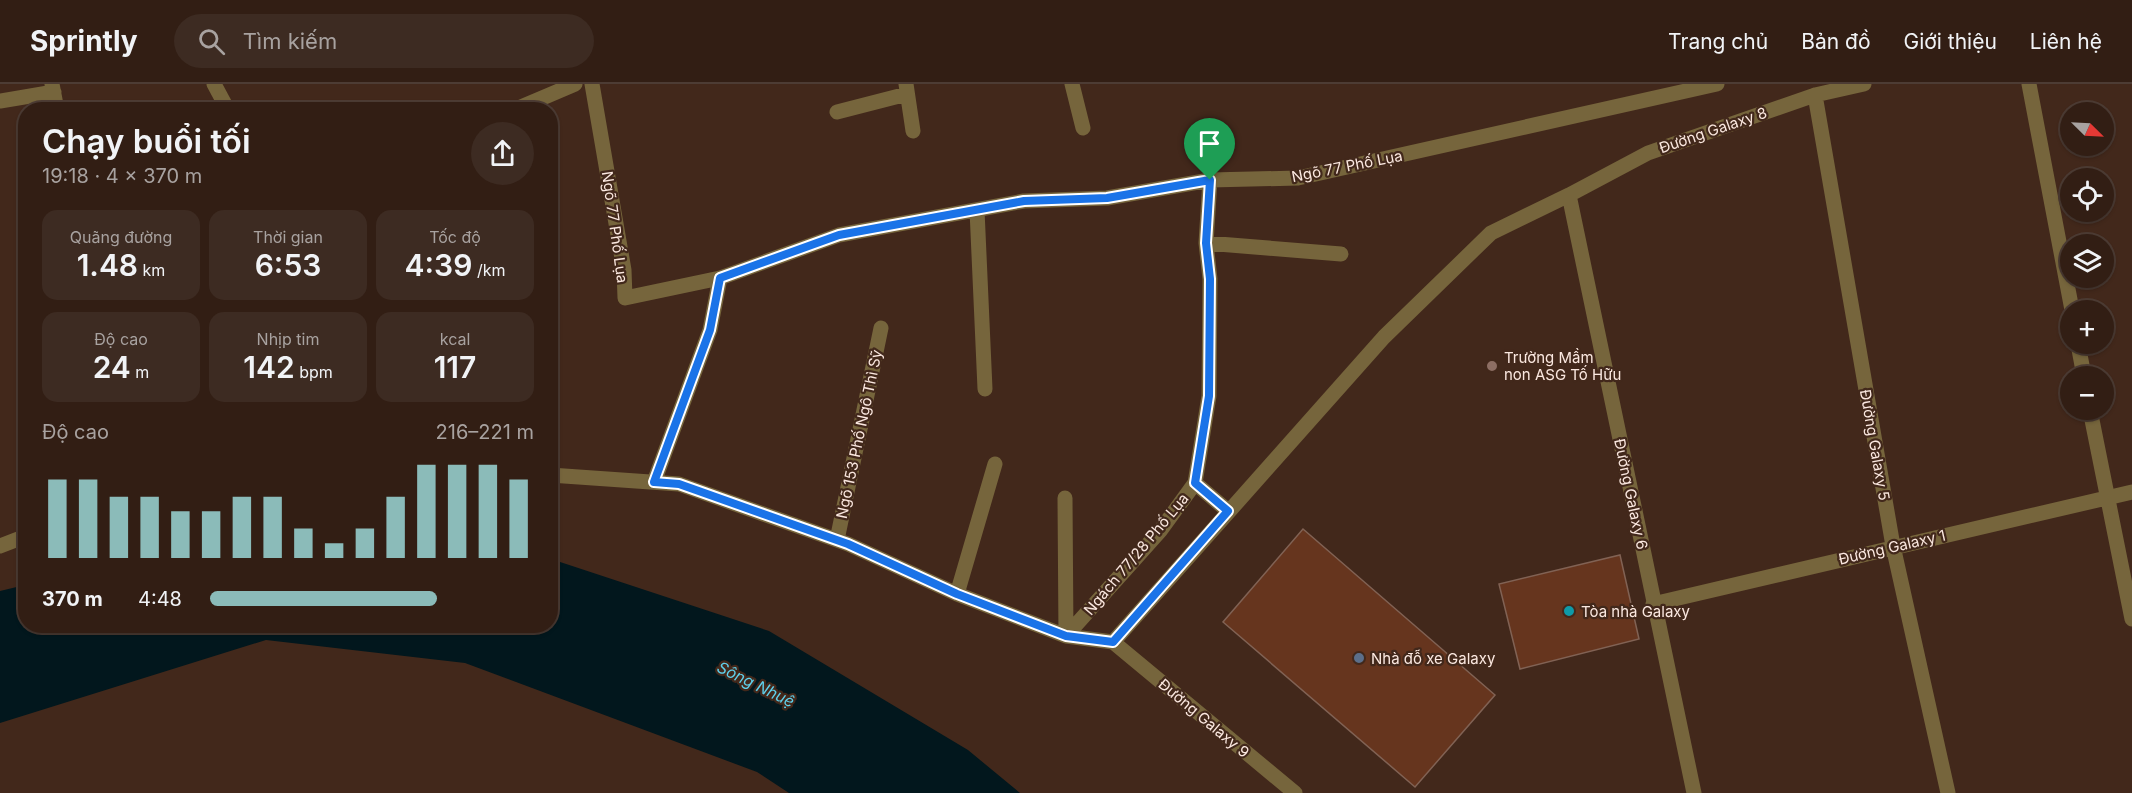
<!DOCTYPE html>
<html lang="vi">
<head>
<meta charset="utf-8">
<style>
  body { margin:0; font-family:Inter,sans-serif; background:#3d2b22; color:#f1f3f6; height:100vh; display:flex; flex-direction:column; font-size:22px; white-space:nowrap }
  * { box-sizing:border-box; margin:0 }
  p { font-size:20px; color:#a8a2a0 }
  .icon { flex:none; width:33px; height:33px; fill:none; stroke:currentColor; stroke-width:2; stroke-linecap:round; stroke-linejoin:round }
  .map { position:relative; flex:1; overflow:hidden }
  .details { position:absolute; left:18px; top:18px; width:540px; height:531px; display:flex; flex-direction:column; background:#321e14; border-radius:24px; box-shadow:0 2px 4px #0004,0 0 0 2px #4d3c34 }
  .details>* { flex:none }
  .needle { width:39px; rotate:114deg }
  .controls { position:absolute; left:2060px; top:18px; display:grid; gap:12px }
  .controls a { display:grid; place-items:center; width:54px; height:54px; border-radius:50%; background:#321e14; box-shadow:0 2px 4px #0004,0 0 0 2px #4d3c34; font-size:30px }
  .pin { position:absolute; display:grid; place-items:center; width:51px; height:51px; color:#fff; margin:-62px -26px; border-radius:50% 50% 50% 0; rotate:-45deg; box-shadow:0 0 6px #0007 }
  .pin .icon { rotate:45deg }
  .round { display:grid; place-items:center; flex:none; width:63px; height:63px; border-radius:32px; background:#3d2b22 }
  .overview { display:flex; align-items:center; justify-content:space-between; height:102px; padding:0 24px }
  h1 { font-size:33px; font-weight:600; line-height:45px }
  .metrics { display:grid; grid-template-columns:repeat(3,1fr); gap:9px; height:102px; padding:6px 24px }
  .metrics div { display:grid; align-content:center; border-radius:15px; background:#3d2b22; text-align:center }
  .metrics b { font-size:30px; font-weight:600 }
  .metrics small { font-size:16px; font-weight:400 }
  .metrics p { font-size:16px }
  .chart { height:168px; padding:12px 24px }
  .chart p { display:flex; justify-content:space-between }
  .chart svg { width:100%; height:108px; margin-top:6px; stroke:#8bbbb9; stroke-width:6 }
  ul { padding:0 24px; list-style:none; font-size:20px }
  li { display:grid; grid-template-columns:96px 72px 1fr; align-items:center; height:45px }
  li i { height:15px; border-radius:8px; background:#8bbbb9 }
  header { display:flex; align-items:center; gap:36px; box-sizing:border-box; height:84px; padding:0 30px; background:#321e14; border-bottom:2px solid #4d3c34 }
  header strong { font-size:28px }
  nav { display:flex; gap:33px; margin-inline-start:auto; font-size:21px }
  .search { width:420px; height:54px; background:#3d2b22; display:flex; align-items:center; gap:15px; box-sizing:border-box; padding:0 21px; border-radius:33px; color:#a8a2a0; font-size:22px }
  .map>svg:first-child { display:block }
</style>
</head>
<body>
<header>
<strong>Sprintly</strong>
<div class="search"><svg class="icon" aria-label="search" viewBox="0 0 24 24"><circle cx="10" cy="10" r="6"/><path d="M15 15l6 6"/></svg>Tìm kiếm</div>
<nav><a>Trang chủ</a><a>Bản đồ</a><a>Giới thiệu</a><a>Liên hệ</a></nav>
</header>
<div class="map">
<svg width="2132" height="709" viewBox="0 0 2132 709">
  <rect width="100%" height="100%" fill="#42281b"/>
  <!-- water -->
  <path fill="#02171d" d="M551,475L769,547L968,666L1020,709H789L757,688L465,579L266,556L0,639V507L25,501L26,542H550Z"/>
  <!-- building -->
  <path fill="#66351e" stroke="#816254" stroke-width="1.5" d="M1303,445L1495,611L1415,703L1223,538Z
    M1620,471L1639,555L1520,585L1499,500Z"/>
  <g fill="none" stroke-linecap="round" stroke-linejoin="round">
    <!-- minor -->
    <path stroke="#76653c" stroke-width="15" d="M52,0L57,26
      M214,0L228,26
      M592,0L624,186L625,214L720,194L839,151L1024,117L1107,114L1210,96L1298,94L1717,0
      M906,0L913,47
      M1072,0L1083,44
      M2029,0L2072,226
      M1815,11L1893,462L1948,709
      M0,17L54,8
      M514,26L575,0
      M837,28L907,10
      M1569,111L1694,709
      M977,126L985,305
      M1206,159L1341,170
      M2078,260L2084,292
      M2090,326L2132,535
      M550,391L679,400L848,460L957,510L1066,552L1113,558
      M654,398L710,246L720,194
      M1195,399L1228,427
      M1065,414L1066,552
      M837,456L881,244
      M0,462L26,452
      M957,510L995,380
      M1653,520L2132,408
      M1066,552L1160,447L1195,399L1209,312L1210,195L1206,159L1210,96
      M1113,558L1384,253L1491,149L1569,111L1648,69L1815,11L1864,0
      M1113,558L1295,709"/>
  </g>
  <g fill="none" stroke-linecap="round" stroke-linejoin="round">
    <defs>
      <path id="route" d="M1210,96L1206,159L1210,195L1209,312L1195,399L1228,427L1113,558L1066,552L957,510L848,460L679,400L654,398L710,246L720,194L839,151L1024,117L1107,114Z"/>
    </defs>
    <!-- route casing -->
    <use href="#route" stroke="#fff" stroke-width="12"/>
    <!-- route -->
    <use href="#route" stroke="#1a73e8" stroke-width="8"/>
  </g>
  <!-- markers -->
  <circle fill="#8d6e63" stroke="#42281b" stroke-width="2" cx="1492" cy="282" r="6"/>
  <circle fill="#0f9aa8" stroke="#42281b" stroke-width="2" cx="1569" cy="527" r="6"/>
  <circle fill="#5c6f8a" stroke="#42281b" stroke-width="2" cx="1359" cy="574" r="6"/>
  <g text-anchor="middle" dominant-baseline="central" stroke-width="4.5" stroke-linejoin="round" paint-order="stroke">
    <!-- street labels -->
    <g font-size="15" fill="#fbe8e0" stroke="#42281b">
      <text transform="translate(1713 46) rotate(-19)">Đường Galaxy 8</text>
      <text transform="translate(1347 82) rotate(-11)">Ngõ 77 Phố Lụa</text>
      <text transform="translate(615 143) rotate(82)">Ngõ 77 Phố Lụa</text>
      <text transform="translate(859 350) rotate(-78)">Ngõ 153 Phố Ngô Thì Sỹ</text>
      <text transform="translate(1875 361) rotate(80)">Đường Galaxy 5</text>
      <text transform="translate(1631 410) rotate(78)">Đường Galaxy 6</text>
      <text transform="translate(1892 463) rotate(-13)">Đường Galaxy 1</text>
      <text transform="translate(1136 470) rotate(-50)">Ngách 77/28 Phố Lụa</text>
      <text transform="translate(1204 634) rotate(40)">Đường Galaxy 9</text>
    </g>
    <!-- poi labels -->
    <g font-size="15" fill="#fbe8e0" stroke="#42281b" text-anchor="start">
      <text x="1504" y="273">Trường Mầm<tspan x="1504" dy="17">non ASG Tố Hữu</tspan></text>
      <text x="1581" y="527">Tòa nhà Galaxy</text>
      <text x="1371" y="574">Nhà đỗ xe Galaxy</text>
    </g>
    <!-- water labels -->
    <g font-size="16" font-style="italic" fill="#5fd0eb" stroke="#42281b">
      <text transform="translate(756 600) rotate(26)">Sông Nhuệ</text>
    </g>
  </g>
</svg>
<div class="controls">
<a><svg class="needle" viewBox="-14 -14 28 28"><path d="M0-13l5 13h-10z" fill="#e53935"/><path d="M0 13l5-13h-10z" fill="#a8a2a0"/></svg></a>
<a><svg class="icon" aria-label="locate" viewBox="0 0 24 24"><circle cx="12" cy="12" r="6"/><path d="M12 2v4M12 18v4M2 12h4M18 12h4"/></svg></a>
<a><svg class="icon" aria-label="layers" viewBox="0 0 24 24"><path d="M12 4l9 5-9 5-9-5zM3 14l9 5 9-5"/></svg></a>
<a>+</a>
<a>−</a>
</div>
<div class="pin" style="left:1210px;top:96px;background:#1e9e55"><svg class="icon" aria-label="arrive" viewBox="0 0 24 24"><path d="M6 21V4h12l-3 4 3 4H6"/></svg></div>
<section class="details">
<div class="overview"><div><h1>Chạy buổi tối</h1><p>19:18 · 4 × 370 m</p></div><a class="round"><svg class="icon" aria-label="share" viewBox="0 0 24 24"><path d="M12 15V3M7 8l5-5 5 5M5 13v7h14v-7"/></svg></a></div>
<div class="metrics">
<div><p>Quãng đường</p><b>1.48<small> km</small></b></div>
<div><p>Thời gian</p><b>6:53</b></div>
<div><p>Tốc độ</p><b>4:39<small> /km</small></b></div>
</div>
<div class="metrics">
<div><p>Độ cao</p><b>24<small> m</small></b></div>
<div><p>Nhịp tim</p><b>142<small> bpm</small></b></div>
<div><p>kcal</p><b>117</b></div>
</div>
<div class="chart"><p><span>Độ cao</span>216–221 m</p>
<svg viewBox="0 0 160 44" preserveAspectRatio="none"><path d="M5 44V12M15 44V12M25 44V19M35 44V19M45 44V25M55 44V25M65 44V19M75 44V19M85 44V32M95 44V38M105 44V32M115 44V19M125 44V6M135 44V6M145 44V6M155 44V12"/></svg>
</div>
<ul>
<li><b>370 m</b>4:48<i style="width:70%"></i></li>
</ul>
</section>
</div>
</body>
</html>
